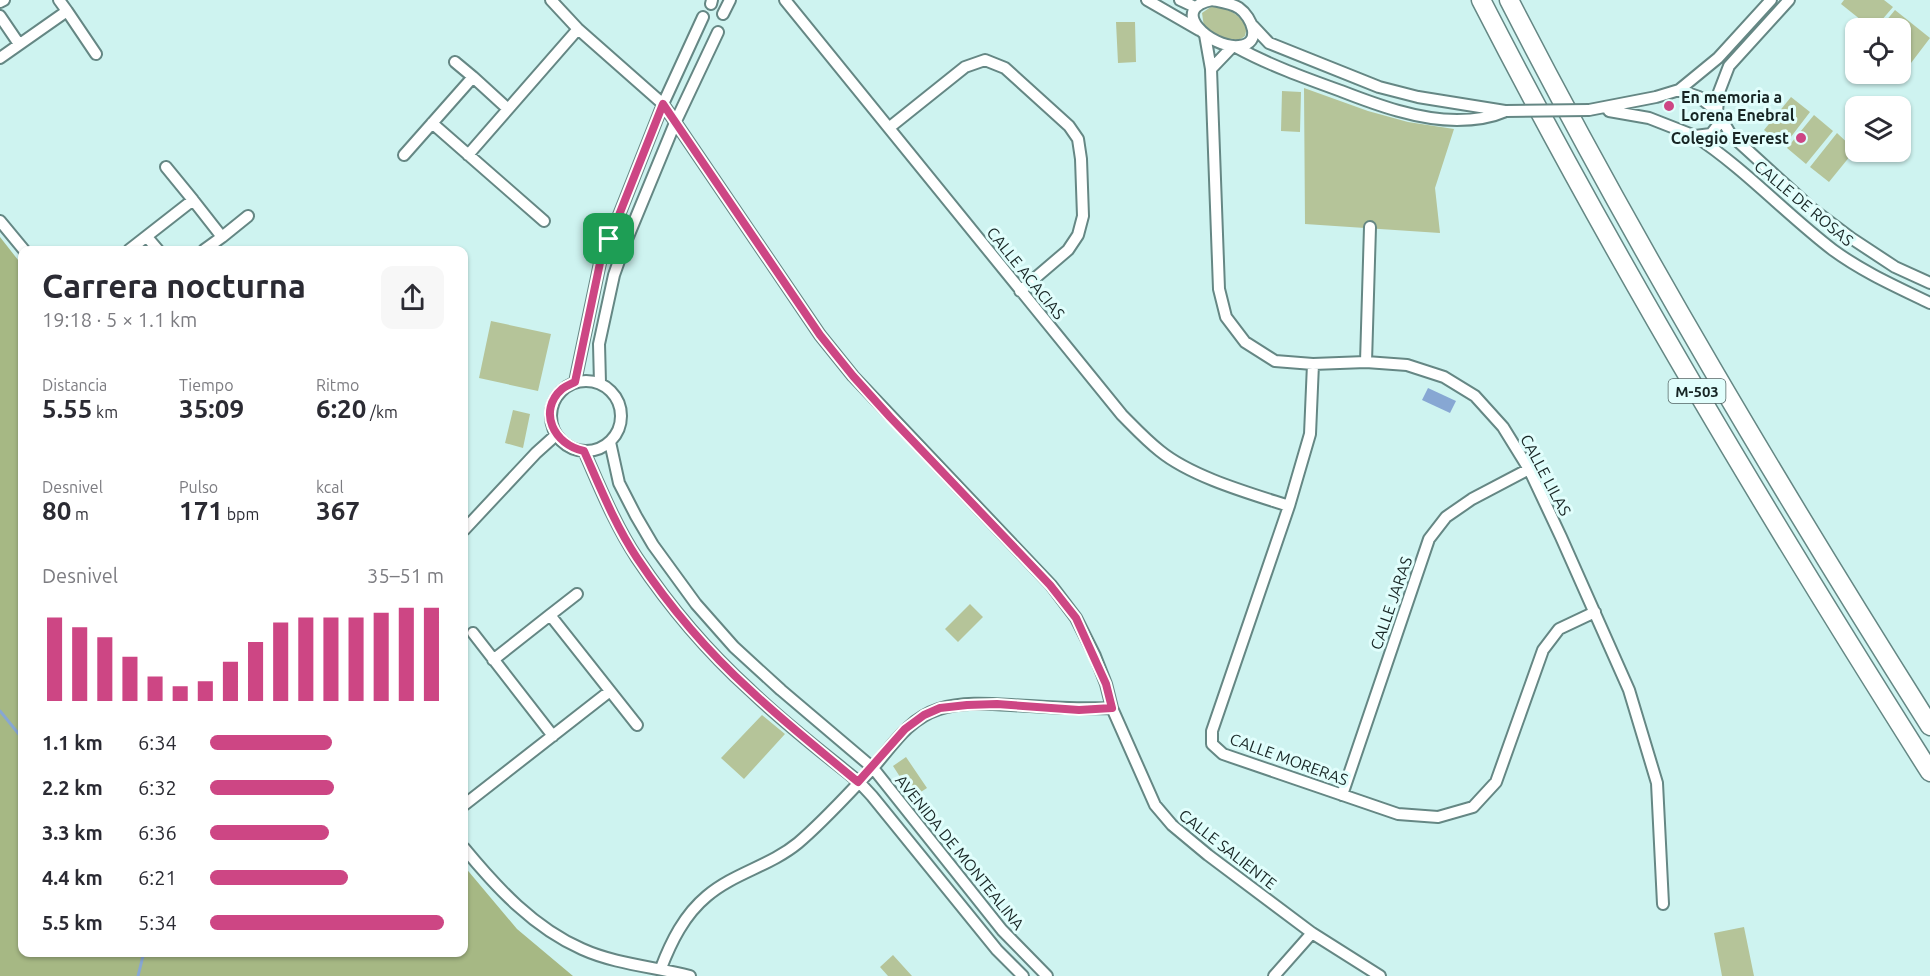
<!DOCTYPE html>
<html lang="es">
<head>
<meta charset="utf-8">
<style>
  body { margin:0; font-family:Ubuntu,sans-serif; background:#f7f7f7; color:#2b2b33; height:100vh; display:flex; flex-direction:column; font-size:22px; white-space:nowrap }
  * { box-sizing:border-box; margin:0 }
  p { font-size:20px; color:#7c7c81 }
  .icon { flex:none; width:33px; height:33px; fill:none; stroke:currentColor; stroke-width:2; stroke-linecap:round; stroke-linejoin:round }
  .map { position:relative; flex:1; overflow:hidden }
  .details { position:absolute; left:18px; top:246px; width:450px; height:711px; display:flex; flex-direction:column; background:#fff; border-radius:12px; box-shadow:0 2px 4px #0004 }
  .details>* { flex:none }
  .controls { position:absolute; left:1845px; top:18px; display:grid; gap:12px }
  .controls a { display:grid; place-items:center; width:66px; height:66px; border-radius:12px; background:#fff; box-shadow:0 2px 4px #0004; font-size:30px }
  .pin { position:absolute; display:grid; place-items:center; width:51px; height:51px; color:#fff; margin:-26px; border-radius:12px; box-shadow:0 3px 9px #0006 }
  .round { display:grid; place-items:center; flex:none; width:63px; height:63px; border-radius:12px; background:#f7f7f7 }
  .summary { display:flex; align-items:center; justify-content:space-between; height:102px; padding:0 24px }
  h1 { font-size:33px; font-weight:700; line-height:45px }
  .stats { display:grid; grid-template-columns:repeat(3,1fr); gap:9px; height:102px; padding:6px 24px }
  .stats div { display:grid; align-content:center }
  .stats b { font-size:26px; font-weight:700 }
  .stats small { font-size:16px; font-weight:400 }
  .stats p { font-size:16px }
  .chart { height:168px; padding:12px 24px }
  .chart p { display:flex; justify-content:space-between }
  .chart svg { width:100%; height:108px; margin-top:6px; stroke:#cd4684; stroke-width:6 }
  ul { padding:0 24px; list-style:none; font-size:20px }
  li { display:grid; grid-template-columns:96px 72px 1fr; align-items:center; height:45px }
  li i { height:15px; border-radius:8px; background:#cd4684 }
  .map>svg:first-child { display:block }
</style>
</head>
<body>
<div class="map">
<svg width="1930" height="976" viewBox="0 0 1930 976">
  <rect width="100%" height="100%" fill="#cef3f0"/>
  <!-- green -->
  <path fill="#b5c499" d="M1844,0H1884L1893,7L1875,28H1871L1841,4Z
    M1212,6C1228,8 1238,13 1247,27L1245,36C1233,47 1215,36 1204,27L1202,13Z
    M1895,10L1930,38L1911,63L1901,53L1900,28H1880Z
    M1116,22H1135L1136,62L1118,63Z
    M1304,88L1368,111L1408,122L1454,129L1435,188L1440,233L1305,224Z
    M1282,91L1301,92L1300,132L1281,131Z
    M1791,97L1810,112L1784,146L1764,130Z
    M1814,115L1833,131L1806,164L1787,148Z
    M1837,133L1855,150L1829,182L1810,167Z
    M491,321L551,334L538,391L479,378Z
    M513,410L530,414L523,448L505,443Z
    M970,604L983,617L958,642L945,629Z
    M762,715L785,734L744,779L721,758Z
    M906,757L927,788L913,797L893,766Z
    M1744,927L1754,976H1722L1714,933Z
    M893,955L912,976H888L880,967Z"/>
  <!-- forest -->
  <path fill="#a6b884" d="M0,237L22,265V952H464V866L517,929L573,976H0Z"/>
  <!-- water -->
  <path fill="#87a7d3" d="M1428,388L1456,401L1450,413L1422,400Z"/>
  <g fill="none" stroke-linecap="round" stroke-linejoin="round">
    <!-- stream -->
    <path stroke="#87a7d3" stroke-width="3" d="M0,711L22,738
      M138,976L144,952"/>
    <defs>
      <path id="street" d="M551,0L578,29L663,104L820,335L853,376L1051,585L1076,618L1095,656L1106,684L1112,708L1155,805L1172,825L1208,855L1312,933L1380,976
        M785,0L1122,415C1134,427 1146,440 1160,451C1192,477 1249,493 1289,506
        M1147,0L1199,30
        M1180,0L1195,7
        M1212,0C1167,9 1211,49 1239,46C1263,44 1252,17 1239,8C1231,3 1222,2 1212,0
        M0,2L4,0
        M711,4L712,0
        M67,11L96,54
        M723,14L730,0
        M0,16L19,44
        M1253,26L1269,43L1379,87L1418,97L1505,111
        M1205,35L1211,69L1219,289L1226,317L1245,342L1275,361L1313,364L1366,362L1407,365L1444,377L1475,396L1503,427L1529,469L1561,537L1629,690L1657,783L1663,904
        M1236,47C1269,65 1305,78 1341,91C1377,105 1418,120 1457,120C1473,120 1490,118 1506,111
        M0,58L67,11L59,0
        M455,62L473,77
        M1211,69L1233,46
        M1679,90L1718,58L1771,0
        M1589,110L1656,97L1679,90L1699,97L1717,111L1731,135L1811,208L1851,238L1895,267L1930,283
        M1609,111L1649,118L1695,136L1711,134L1718,125L1720,118
        M1717,111L1719,92L1729,66L1789,0
        M432,123L544,221
        M890,127L965,67L985,60L1005,68L1069,126L1078,139L1081,159L1083,216L1078,235L1068,250L1020,291
        M1695,136C1745,169 1786,214 1833,250C1863,272 1897,287 1930,303
        M404,155L473,77L508,109
        M468,155L578,29
        M166,167L193,200
        M0,221L24,250
        M147,237L158,250
        M222,237L248,216
        M129,250L193,200L222,237L204,250
        M1366,362L1370,227
        M1313,364L1310,434L1289,506L1212,731V744L1223,754L1398,814L1438,817L1473,807L1496,782L1543,650L1559,629L1595,612
        M551 416a35 35 0 1 1 70 0a35 35 0 1 1-70 0Z
        M575,382L600,263L663,104L703,17
        M600,383L599,344L614,275L625,244L675,123L718,32
        M610,442L619,483L636,516L653,545L696,604L734,647L781,690L873,768L1002,930L1047,976
        M584,451C600,487 615,525 637,558C669,606 707,651 750,690C784,723 822,752 859,782L872,796L997,950L1023,976
        M464,530L536,453L556,435
        M550,615L577,594
        M473,633L553,736
        M493,660L550,615L637,725
        M1342,795L1429,539L1446,517L1472,499L1529,469
        M464,805L610,691
        M464,848C497,888 534,928 582,949C615,964 655,967 690,976
        M661,968C671,942 684,915 707,896C734,873 770,866 798,843C824,821 848,794 872,769C892,746 908,719 939,709C967,700 1001,705 1030,706C1058,708 1084,709 1112,708
        M1274,976L1312,933"/>
      <path id="highway" d="M1481,0C1617,265 1771,521 1930,772
        M1509,0C1637,249 1781,490 1930,726"/>
    </defs>
    <!-- street casing -->
    <use href="#street" stroke="#658784" stroke-width="14"/>
    <!-- highway casing -->
    <use href="#highway" stroke="#658784" stroke-width="21"/>
    <!-- street -->
    <use href="#street" stroke="#fff" stroke-width="10"/>
    <!-- highway -->
    <use href="#highway" stroke="#fff" stroke-width="18"/>
    <defs>
      <path id="street-bridge" d="M1506,111L1589,110"/>
    </defs>
    <!-- street-bridge casing -->
    <use href="#street-bridge" stroke="#658784" stroke-width="14" stroke-linecap="butt"/>
    <!-- street-bridge -->
    <use href="#street-bridge" stroke="#fff" stroke-width="10"/>
  </g>
  <g fill="none" stroke-linecap="round" stroke-linejoin="round">
    <defs>
      <path id="route" d="M663,104L820,335L853,376L890,417L1050,585L1076,618L1106,684L1112,708L1079,710L997,704L967,705L940,708L924,715L905,729L858,782C822,752 784,722 750,690C707,651 669,606 637,558C615,525 600,487 584,451C554,445 537,411 562,389C566,386 571,384 575,382L600,263Z"/>
    </defs>
    <!-- route casing -->
    <use href="#route" stroke="#fff" stroke-width="12"/>
    <!-- route -->
    <use href="#route" stroke="#cd4684" stroke-width="8"/>
  </g>
  <!-- markers -->
  <g fill="#cd4684" stroke="#e1fefc" stroke-width="2">
    <circle cx="1669" cy="106" r="6"/>
    <circle cx="1801" cy="138" r="6"/>
  </g>
  <g text-anchor="middle" dominant-baseline="central" stroke-width="6" stroke-linejoin="round" paint-order="stroke">
    <!-- shield labels -->
    <rect fill="#e1fefc" stroke="#546665" stroke-width="1.5" x="1668.5" y="379" width="57" height="24" rx="4.5"/>
    <g font-size="15" font-weight="bold" fill="#172524">
      <text x="1697" y="391">M-503</text>
    </g>
    <!-- poi labels -->
    <g font-size="16" font-weight="bold" fill="#172524" stroke="#e1fefc" text-anchor="start">
      <text x="1681" y="97">En memoria a<tspan x="1681" dy="18">Lorena Enebral</tspan></text>
      <text x="1789" y="138" text-anchor="end">Colegio Everest</text>
    </g>
    <!-- street labels -->
    <g font-size="16" fill="#172524" stroke="#e1fefc">
      <text transform="translate(1804 203) rotate(40)">CALLE DE ROSAS</text>
      <text transform="translate(1026 273) rotate(51)">CALLE ACACIAS</text>
      <text transform="translate(1546 475) rotate(62)">CALLE LILAS</text>
      <text transform="translate(1391 603) rotate(-71)">CALLE JARAS</text>
      <text transform="translate(1289 759) rotate(20)">CALLE MORERAS</text>
      <text transform="translate(1228 849) rotate(38)">CALLE SALIENTE</text>
      <text transform="translate(960 852) rotate(51)">AVENIDA DE MONTEALINA</text>
    </g>
  </g>
</svg>
<div class="controls">
<a><svg class="icon" aria-label="locate" viewBox="0 0 24 24"><circle cx="12" cy="12" r="6"/><path d="M12 2v4M12 18v4M2 12h4M18 12h4"/></svg></a>
<a><svg class="icon" aria-label="layers" viewBox="0 0 24 24"><path d="M12 4l9 5-9 5-9-5zM3 14l9 5 9-5"/></svg></a>
</div>
<div class="pin" style="left:609px;top:239px;background:#1e9e55"><svg class="icon" aria-label="arrive" viewBox="0 0 24 24"><path d="M6 21V4h12l-3 4 3 4H6"/></svg></div>
<section class="details">
<div class="summary"><div><h1>Carrera nocturna</h1><p>19:18 · 5 × 1.1 km</p></div><a class="round"><svg class="icon" aria-label="share" viewBox="0 0 24 24"><path d="M12 15V3M7 8l5-5 5 5M5 13v7h14v-7"/></svg></a></div>
<div class="stats">
<div><p>Distancia</p><b>5.55<small> km</small></b></div>
<div><p>Tiempo</p><b>35:09</b></div>
<div><p>Ritmo</p><b>6:20<small> /km</small></b></div>
</div>
<div class="stats">
<div><p>Desnivel</p><b>80<small> m</small></b></div>
<div><p>Pulso</p><b>171<small> bpm</small></b></div>
<div><p>kcal</p><b>367</b></div>
</div>
<div class="chart"><p><span>Desnivel</span>35–51 m</p>
<svg viewBox="0 0 160 44" preserveAspectRatio="none"><path d="M5 44V10M15 44V14M25 44V18M35 44V26M45 44V34M55 44V38M65 44V36M75 44V28M85 44V20M95 44V12M105 44V10M115 44V10M125 44V10M135 44V8M145 44V6M155 44V6"/></svg>
</div>
<ul>
<li><b>1.1 km</b>6:34<i style="width:52%"></i></li>
<li><b>2.2 km</b>6:32<i style="width:53%"></i></li>
<li><b>3.3 km</b>6:36<i style="width:51%"></i></li>
<li><b>4.4 km</b>6:21<i style="width:59%"></i></li>
<li><b>5.5 km</b>5:34<i style="width:100%"></i></li>
</ul>
</section>
</div>
</body>
</html>
